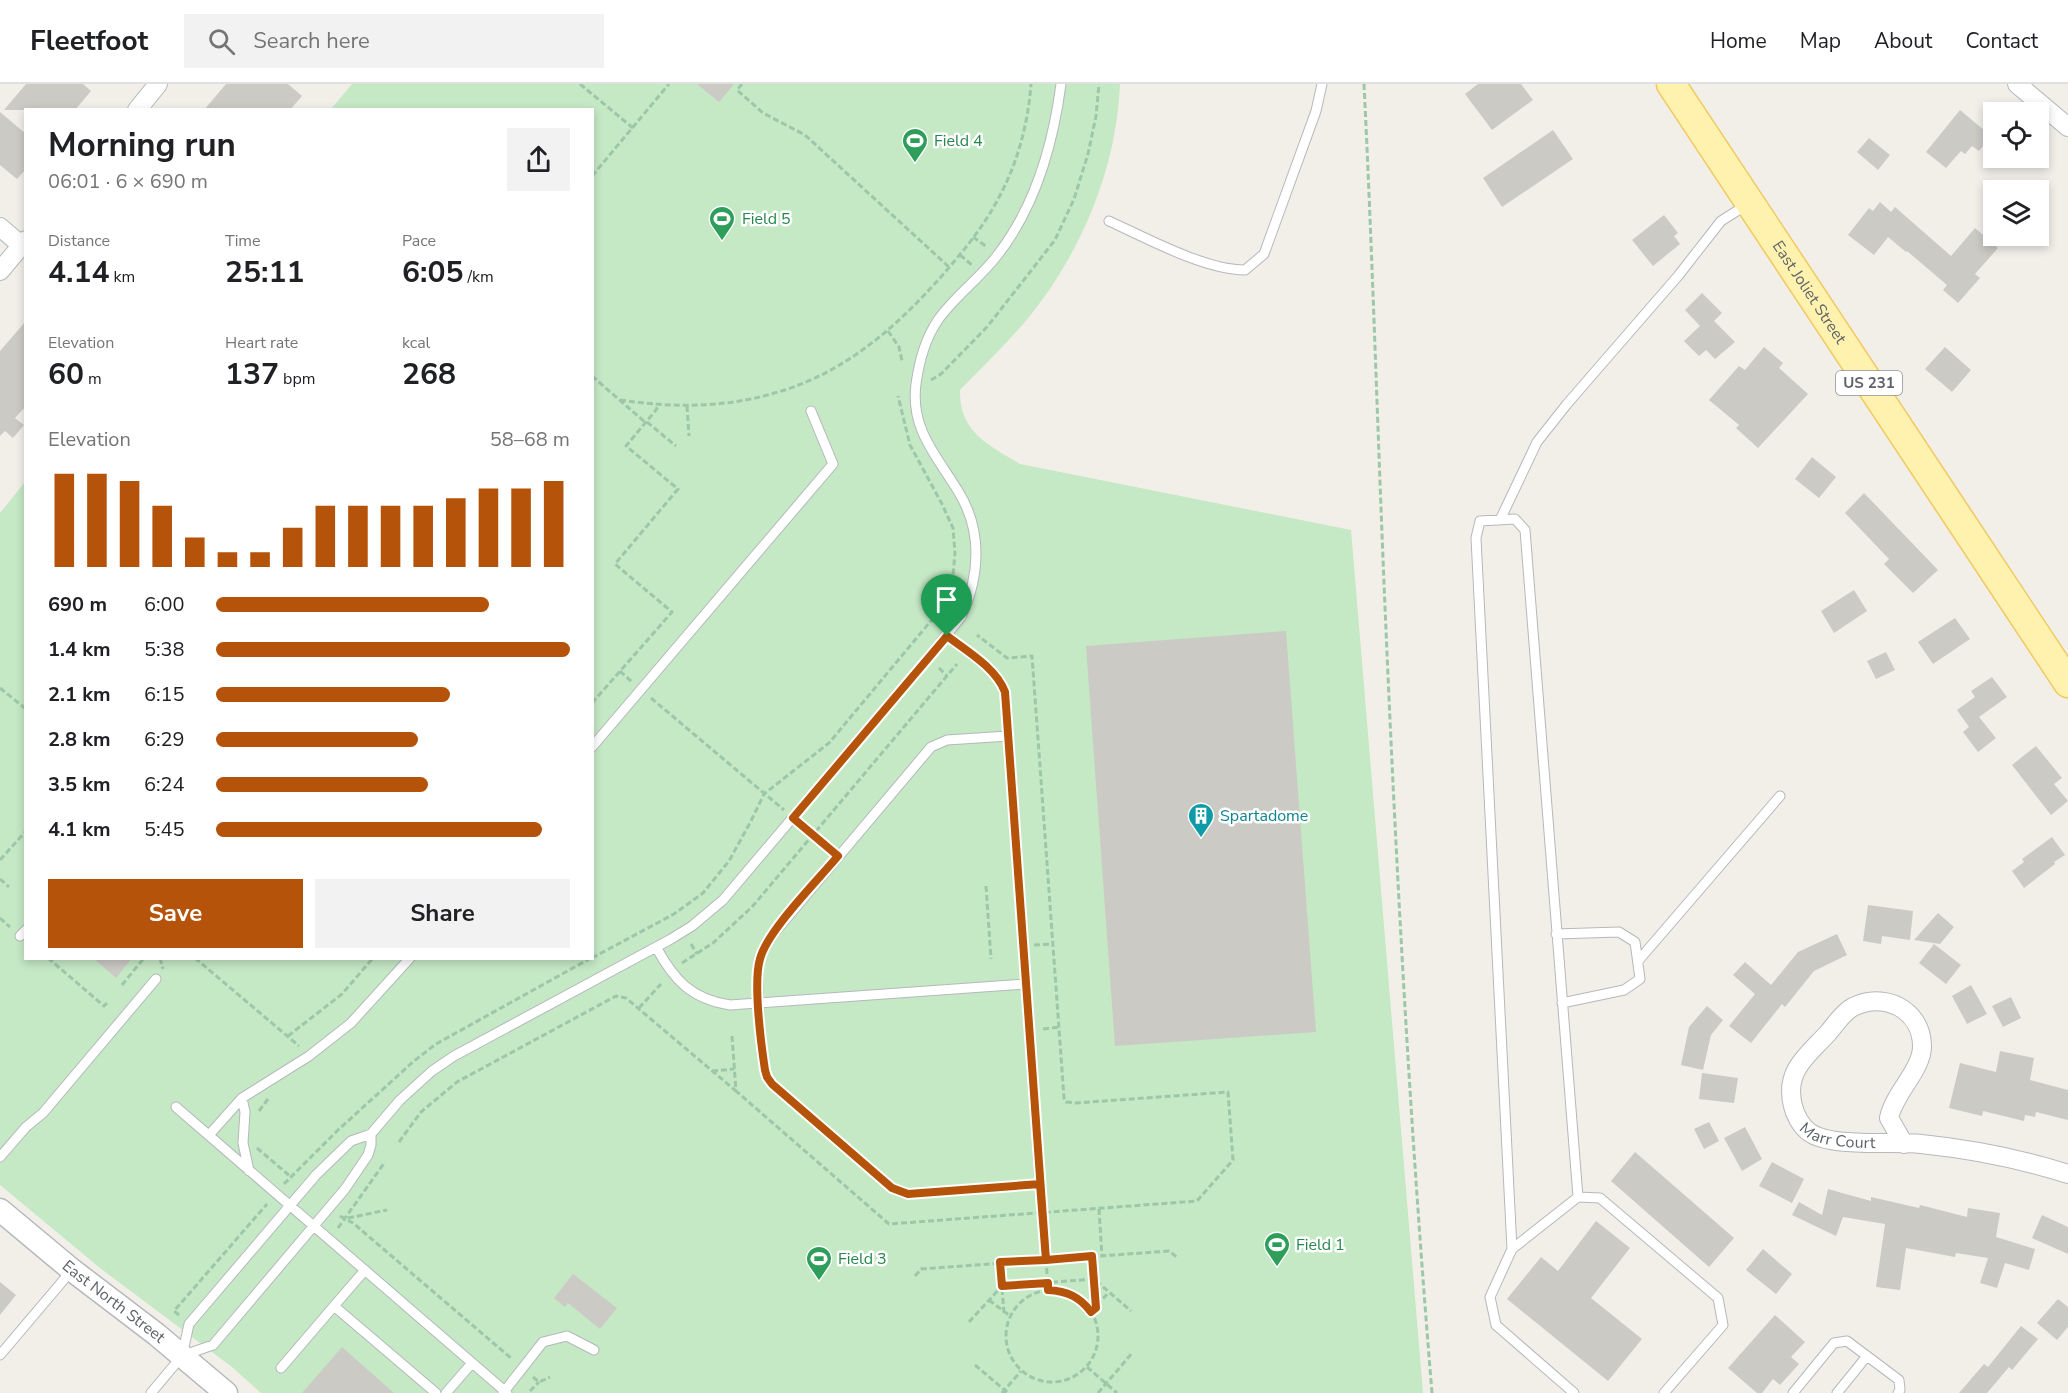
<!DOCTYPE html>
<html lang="en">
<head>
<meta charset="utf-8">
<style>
  body { margin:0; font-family:"Nunito Sans",sans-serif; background:#f2f2f2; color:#202124; height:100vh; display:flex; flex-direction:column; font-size:22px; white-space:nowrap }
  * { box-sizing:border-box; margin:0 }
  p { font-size:20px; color:#757577 }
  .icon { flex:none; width:33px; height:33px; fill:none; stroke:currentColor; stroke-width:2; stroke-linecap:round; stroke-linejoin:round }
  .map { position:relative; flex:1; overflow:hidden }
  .details { position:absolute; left:24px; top:24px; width:570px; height:852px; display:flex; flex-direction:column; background:#fff; border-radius:0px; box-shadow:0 3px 9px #0003 }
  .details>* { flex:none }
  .controls { position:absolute; left:1983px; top:18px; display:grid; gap:12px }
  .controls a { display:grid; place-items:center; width:66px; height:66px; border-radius:0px; background:#fff; box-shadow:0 3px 9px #0003; font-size:30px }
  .pin { position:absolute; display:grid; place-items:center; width:51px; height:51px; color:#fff; margin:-62px -26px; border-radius:50% 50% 50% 0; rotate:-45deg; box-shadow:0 0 6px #0007 }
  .pin .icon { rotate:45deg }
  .round { display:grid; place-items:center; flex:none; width:63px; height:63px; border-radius:0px; background:#f2f2f2 }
  .head { display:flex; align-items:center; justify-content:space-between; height:102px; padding:0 24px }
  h1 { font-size:33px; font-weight:700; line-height:45px }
  .metrics { display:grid; grid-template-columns:repeat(3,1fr); gap:9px; height:102px; padding:6px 24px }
  .metrics div { display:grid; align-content:center }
  .metrics b { font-size:30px; font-weight:700 }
  .metrics small { font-size:16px; font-weight:400 }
  .metrics p { font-size:16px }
  .chart { height:168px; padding:12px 24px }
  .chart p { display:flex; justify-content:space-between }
  .chart svg { width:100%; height:108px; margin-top:6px; stroke:#b45309; stroke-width:6 }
  .button { display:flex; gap:12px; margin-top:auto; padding:12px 24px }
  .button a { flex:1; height:69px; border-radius:0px; background:#b45309; color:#fff; font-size:24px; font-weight:700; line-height:69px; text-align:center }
  .button a+a { background:#f2f2f2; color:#202124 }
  ul { padding:0 24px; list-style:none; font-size:20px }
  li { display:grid; grid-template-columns:96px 72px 1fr; align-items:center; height:45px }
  li i { height:15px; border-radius:8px; background:#b45309 }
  header { display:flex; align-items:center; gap:36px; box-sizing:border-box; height:84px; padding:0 30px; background:#fff; border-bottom:2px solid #e0e0e0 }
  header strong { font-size:28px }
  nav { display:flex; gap:33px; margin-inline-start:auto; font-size:21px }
  .search { width:420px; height:54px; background:#f2f2f2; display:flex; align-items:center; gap:15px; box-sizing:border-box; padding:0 21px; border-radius:0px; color:#757577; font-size:22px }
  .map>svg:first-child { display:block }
</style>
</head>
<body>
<header>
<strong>Fleetfoot</strong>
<div class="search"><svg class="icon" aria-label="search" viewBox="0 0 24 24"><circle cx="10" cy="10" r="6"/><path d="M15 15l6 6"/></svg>Search here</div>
<nav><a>Home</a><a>Map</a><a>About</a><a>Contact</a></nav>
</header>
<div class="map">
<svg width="2068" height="1309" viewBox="0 0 2068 1309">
  <rect width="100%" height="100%" fill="#f1efe8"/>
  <!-- green -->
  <path fill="#c5e8c5" d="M352,0H1120C1116,88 1080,172 1024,239C1004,262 982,284 960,306C959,348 988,361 1020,380L1351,446L1423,1309H261L232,1283L100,1184L0,1101V429L25,398L26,874H592V26L331,25Z"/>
  <!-- building -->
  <path fill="#cccac5" d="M26,0H83L91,7L75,26H4Z
    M226,0H288L302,12L290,26H204Z
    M697,0H734L719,18Z
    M1478,0H1521L1533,16L1492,46L1465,10Z
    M1960,26L1991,52L1979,67L1972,62L1965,70L1961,67L1946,84L1926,68Z
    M0,28L26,50V85L17,95L0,81Z
    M1553,46L1573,75L1502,123L1483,94Z
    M1869,54L1890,71L1878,86L1857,68Z
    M1880,118L1891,128L1895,123L1951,172L1975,144L1998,164L1975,190L1980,194L1958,219L1943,206L1947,201L1907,167L1906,168L1888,153L1874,171L1848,151L1869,124L1873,127Z
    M1664,131L1678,149L1674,152L1680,160L1653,182L1632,156Z
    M1702,209L1722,229L1714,237L1735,258L1715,275L1706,266L1699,272L1684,257L1700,242L1685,226Z
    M26,237V322L15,334L24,341L13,354L5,347L0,352V267Z
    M1764,263L1783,279L1779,284L1808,310L1758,364L1736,344L1739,341L1709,316L1739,282L1745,286Z
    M1945,263L1971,286L1952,308L1925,285Z
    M1812,373L1836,393L1819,414L1795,395Z
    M1864,409L1938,486L1913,509L1884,480L1889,475L1845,429Z
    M1854,506L1867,527L1834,549L1821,527Z
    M1955,534L1970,555L1933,580L1918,558Z
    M1286,547L1316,948L1115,962L1086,562Z
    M1886,568L1895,586L1876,595L1867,577Z
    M1992,593L2007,613L1979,633L1996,654L1978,668L1963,648L1969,643L1957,626L1975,613L1971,607Z
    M2036,662L2062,694L2054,700L2068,717L2051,731L2012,681Z
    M2052,753L2065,771L2054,778L2055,780L2024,804L2012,787L2024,778L2022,775Z
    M1868,821L1913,827L1910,856L1882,852L1881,860L1863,857Z
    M1938,829L1954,843L1940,860L1914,856Z
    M1837,850L1847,871L1814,887L1785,923L1782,920L1751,959L1729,942L1755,910L1733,891L1745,878L1771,901L1798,868Z
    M1934,860L1961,881L1946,900L1919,879Z
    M93,874H132L116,894Z
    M1971,901L1987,930L1967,940L1952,912Z
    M2011,913L2021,934L2003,943L1992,922Z
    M1707,922L1723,936L1711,951L1703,986L1681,981L1689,943Z
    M2000,967L2034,974L2030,996L2068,1006V1036L2036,1028L2035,1033L2025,1031L2024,1037L1983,1027L1982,1032L1949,1024L1960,979L1996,988Z
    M1702,989L1738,994L1734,1019L1699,1015Z
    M1709,1038L1719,1057L1704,1065L1694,1045Z
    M1745,1043L1762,1075L1742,1087L1724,1054Z
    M1635,1068L1734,1154L1709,1183L1611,1097Z
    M1772,1078L1804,1095L1792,1119L1759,1102Z
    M1828,1105L1871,1117V1113L1919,1124L1920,1121L1967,1133L1968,1124L2000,1129L1996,1153L2035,1165L2029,1186L2005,1179L1997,1204L1980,1199L1988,1174L1956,1169L1955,1173L1906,1164L1900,1206L1876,1203L1885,1140L1843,1133L1836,1152L1792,1131L1799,1118L1822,1131Z
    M2042,1131L2068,1143V1170L2032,1154Z
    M1596,1137L1630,1164L1591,1214L1642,1255L1608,1297L1507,1215L1541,1173L1558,1187Z
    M1763,1165L1792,1190L1776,1210L1746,1186Z
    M573,1190L617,1224L600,1245L568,1219L565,1223L554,1214Z
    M0,1198L16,1211L0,1231Z
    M2058,1215L2068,1223V1243L2057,1256L2037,1239Z
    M1775,1231L1805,1258L1791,1273L1799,1280L1780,1301L1773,1295L1762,1309H1757L1728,1284Z
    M2021,1242L2038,1255L2012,1286L2009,1283L1987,1309H1959L1984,1280L1988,1283Z
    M342,1263L394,1309H302Z"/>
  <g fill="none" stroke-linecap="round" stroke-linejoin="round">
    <defs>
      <path id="service" d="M1109,137C1146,154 1205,186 1245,186L1264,170L1316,27L1322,0
        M1500,436L1537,358L1567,320L1678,192L1721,137L1748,120
        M947,552C961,563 993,584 1001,599C1004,604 1005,611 1006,617L1040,1100L908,1110L892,1104L772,1000C771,999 767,994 767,993C760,978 756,893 759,877C762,866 769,857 775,848L931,663L947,656L1008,652
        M592,663L833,380L811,327
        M1556,850L1619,848L1635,858L1640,895L1624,906L1562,919
        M20,852L26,846
        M656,863C674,896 691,915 730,921L1026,900
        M1638,877L1780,712
        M242,1014L245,1028L243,1059L249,1087
        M176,1023L507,1309
        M209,1051L242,1014L309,972L351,939L410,874
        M0,1073L26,1043L43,1029L156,895
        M1512,1165L1476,454L1480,437L1515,435L1525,446L1578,1113
        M365,1186L334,1222L436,1309
        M0,1271L72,1186
        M184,1271L213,1261L345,1105L368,1071L371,1061V1050
        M281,1284L334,1222
        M151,1309L182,1272L189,1240L316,1091L351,1057L371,1050L400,1016L432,987L454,972L671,855L692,842L723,816L927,575L961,533C980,492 983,447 958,407C937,372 910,345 916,300C919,278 925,255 938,236C954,213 979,195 996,173C1035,124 1053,61 1061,0
        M446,1309L472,1279
        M503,1309L543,1258L567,1252L594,1266
        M1574,1309L1496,1241L1490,1213L1512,1165L1578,1113L1600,1114L1718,1214L1723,1241L1664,1309
        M1793,1309L1834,1259L1847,1257L1899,1296L1900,1306L1898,1309
        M1837,1309L1867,1272"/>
      <g id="minor">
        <path d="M2017,0L2068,43"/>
        <path d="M137,26L158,0"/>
        <path d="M0,143L21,161"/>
        <path d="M0,187L26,156"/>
        <path id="s1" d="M1904,1060L1889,1034C1894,1009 1923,985 1922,961C1921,925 1883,907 1853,923C1843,928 1835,941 1828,949C1807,972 1784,987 1793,1022C1795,1031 1801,1042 1809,1048C1830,1064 1894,1057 1921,1060C1970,1065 2021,1075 2068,1090"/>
      </g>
      <g id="tertiary">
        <path id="s2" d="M0,1126L72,1186L156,1250L226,1309"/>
      </g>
      <g id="primary">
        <path id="s3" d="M1671,0L2068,599"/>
      </g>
    </defs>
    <!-- service casing -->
    <use href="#service" stroke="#b5b8bc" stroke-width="11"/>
    <!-- minor casing -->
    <use href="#minor" stroke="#b5b8bc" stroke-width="20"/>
    <!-- tertiary casing -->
    <use href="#tertiary" stroke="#b5b8bc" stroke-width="25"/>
    <!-- primary casing -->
    <use href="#primary" stroke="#f2c960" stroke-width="31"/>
    <!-- path -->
    <path stroke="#9cc7a9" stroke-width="3" stroke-dasharray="6 3" stroke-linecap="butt" d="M580,0L633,44
      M742,0L737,6L763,29L805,51L949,183
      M1364,0C1373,182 1378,364 1386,546C1397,801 1411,1055 1432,1309
      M592,92L669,0
      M973,153L987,163
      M960,171L972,181
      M888,247L899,263L902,277
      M592,292L646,339
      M931,296L941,290L987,243L1055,156L1074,115L1088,70L1096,32L1099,0
      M620,316C674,324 726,324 778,308C847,288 900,240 946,187C965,165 983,143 997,117C1017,81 1028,41 1031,0
      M687,322L689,352
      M647,338L676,362
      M939,584L947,592
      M620,587L632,598
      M0,604L26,625
      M651,614L784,726
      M592,619L672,528L615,480L678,405L626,362L656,326L659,320
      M803,742L830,765
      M0,776L26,747
      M0,795L9,803
      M986,802L991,875
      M0,834L10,843
      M691,860L697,870
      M1034,861L1053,860
      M48,874L104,922L109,917
      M160,874L163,885
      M195,874L299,962
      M592,874L674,830L703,809L729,777L751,737L764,710L829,659L935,532L952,503L955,469L953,444L942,420L910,361L898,312
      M682,879L713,859L752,823L957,580
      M122,901L144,874
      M639,924L661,900
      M1043,945L1059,943
      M288,952L342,910L373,874
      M732,952L736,1007L889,1140L1197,1117L1233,1076L1228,1008L1076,1019L1066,1018L1064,1014L1032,572L1007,574L977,551
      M712,987L734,985
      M259,1027L268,1015
      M399,1058L421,1028L457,998L616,912L626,914L736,1007
      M257,1064L291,1093
      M284,1100L338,1046L414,977L436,960L591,874
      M1042,1112L1048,1206
      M1099,1125L1102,1172
      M340,1132L353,1139L512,1275
      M348,1134L387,1126
      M338,1144L385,1078
      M1092,1172L1096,1224
      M1000,1178L1004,1229
      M915,1192L921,1185L1169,1167L1178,1174
      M1006 1252a46 46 0 1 1 92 0a46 46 0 1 1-92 0Z
      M989,1216L1010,1232
      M1091,1228L1109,1208
      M179,1231L174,1227L267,1120
      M969,1238L1002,1202L1094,1195L1131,1227
      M975,1281L1008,1309
      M1087,1283L1117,1309
      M533,1293L539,1298L550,1293
      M530,1307L539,1298
      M1002,1309L1021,1287
      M1098,1309L1133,1268"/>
    <!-- service -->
    <use href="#service" stroke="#fff" stroke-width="9"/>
    <!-- minor -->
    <use href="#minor" stroke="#fff" stroke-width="18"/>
    <!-- tertiary -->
    <use href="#tertiary" stroke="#fff" stroke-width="22"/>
    <!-- primary -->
    <use href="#primary" stroke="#fff2af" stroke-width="28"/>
  </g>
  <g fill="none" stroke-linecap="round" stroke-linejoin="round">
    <defs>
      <path id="route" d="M947,552L793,734L838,772C818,796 767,847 760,875C753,898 761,960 765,986L767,993L772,1000L892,1104L908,1110L1040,1100L1046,1176L1000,1178L1002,1202L1048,1199V1206C1067,1207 1080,1213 1091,1228L1096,1224L1092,1172L1046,1176L1005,608C996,584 967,567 947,552"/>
    </defs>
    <!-- route casing -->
    <use href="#route" stroke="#fff" stroke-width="12"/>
    <!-- route -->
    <use href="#route" stroke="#b45309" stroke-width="8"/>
  </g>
  <!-- icons -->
  <defs>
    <symbol id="stadium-pin" viewBox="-11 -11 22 30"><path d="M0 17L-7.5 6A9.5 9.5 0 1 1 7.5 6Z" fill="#2e9e5b" stroke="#fff"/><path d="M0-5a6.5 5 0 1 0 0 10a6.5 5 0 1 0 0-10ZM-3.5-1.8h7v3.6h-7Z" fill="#fff"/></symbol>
    <symbol id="building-pin" viewBox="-11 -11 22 30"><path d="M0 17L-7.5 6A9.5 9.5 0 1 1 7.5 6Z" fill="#0f9aa8" stroke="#fff"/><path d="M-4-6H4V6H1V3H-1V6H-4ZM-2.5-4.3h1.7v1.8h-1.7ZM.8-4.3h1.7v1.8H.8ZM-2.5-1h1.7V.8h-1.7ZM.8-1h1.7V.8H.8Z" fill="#fff"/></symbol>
  </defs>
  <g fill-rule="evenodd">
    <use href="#stadium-pin" x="900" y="42" width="30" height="40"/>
    <use href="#stadium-pin" x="707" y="120" width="30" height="40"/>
    <use href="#building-pin" x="1186" y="717" width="30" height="40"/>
    <use href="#stadium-pin" x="1262" y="1146" width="30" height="40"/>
    <use href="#stadium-pin" x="804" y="1160" width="30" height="40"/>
  </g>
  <g text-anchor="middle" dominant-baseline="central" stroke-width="5" stroke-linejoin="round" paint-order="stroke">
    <!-- shield labels -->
    <rect fill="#fff" stroke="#8f9295" stroke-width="1.5" x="1836" y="287" width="66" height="24" rx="4.5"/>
    <g font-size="15" font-weight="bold" fill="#5f6368">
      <text x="1869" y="299">US 231</text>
    </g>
    <!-- leisure labels -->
    <g font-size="16" fill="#27864d" stroke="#fff" text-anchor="start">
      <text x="934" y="57">Field 4</text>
      <text x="742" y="135">Field 5</text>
      <text x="1296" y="1161">Field 1</text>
      <text x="838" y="1175">Field 3</text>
    </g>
    <!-- street labels -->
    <g font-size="16" fill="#5f6368" stroke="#fff">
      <text stroke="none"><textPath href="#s3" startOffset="250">East Joliet Street</textPath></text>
      <text stroke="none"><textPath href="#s1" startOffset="388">Marr Court</textPath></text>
      <text stroke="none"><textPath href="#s2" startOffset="146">East North Street</textPath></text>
    </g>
    <!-- culture labels -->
    <g font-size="16" fill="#0d838f" stroke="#fff" text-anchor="start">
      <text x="1220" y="732">Spartadome</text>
    </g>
  </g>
</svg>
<div class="controls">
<a><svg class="icon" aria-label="locate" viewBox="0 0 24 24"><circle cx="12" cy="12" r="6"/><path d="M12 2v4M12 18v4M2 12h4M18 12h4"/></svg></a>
<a><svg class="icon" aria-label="layers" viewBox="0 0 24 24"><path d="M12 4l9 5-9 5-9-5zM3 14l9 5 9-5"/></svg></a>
</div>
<div class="pin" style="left:947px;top:552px;background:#1e9e55"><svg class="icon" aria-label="arrive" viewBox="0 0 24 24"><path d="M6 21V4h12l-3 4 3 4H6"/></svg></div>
<section class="details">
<div class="head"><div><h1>Morning run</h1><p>06:01 · 6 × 690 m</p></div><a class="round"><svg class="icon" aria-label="share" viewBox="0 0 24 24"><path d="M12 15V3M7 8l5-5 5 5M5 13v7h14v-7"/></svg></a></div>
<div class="metrics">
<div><p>Distance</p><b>4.14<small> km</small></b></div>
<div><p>Time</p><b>25:11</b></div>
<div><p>Pace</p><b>6:05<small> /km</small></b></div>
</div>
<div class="metrics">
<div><p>Elevation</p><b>60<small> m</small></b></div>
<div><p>Heart rate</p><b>137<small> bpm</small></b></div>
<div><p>kcal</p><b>268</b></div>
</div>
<div class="chart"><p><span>Elevation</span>58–68 m</p>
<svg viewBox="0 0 160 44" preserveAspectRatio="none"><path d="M5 44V6M15 44V6M25 44V9M35 44V19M45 44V32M55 44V38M65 44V38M75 44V28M85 44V19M95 44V19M105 44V19M115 44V19M125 44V16M135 44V12M145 44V12M155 44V9"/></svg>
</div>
<ul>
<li><b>690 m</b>6:00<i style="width:77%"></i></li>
<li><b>1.4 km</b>5:38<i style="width:100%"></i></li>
<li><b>2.1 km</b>6:15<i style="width:66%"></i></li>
<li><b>2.8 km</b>6:29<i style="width:57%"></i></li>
<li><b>3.5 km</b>6:24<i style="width:60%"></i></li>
<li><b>4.1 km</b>5:45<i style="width:92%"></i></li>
</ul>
<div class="button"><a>Save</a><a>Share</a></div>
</section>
</div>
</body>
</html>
